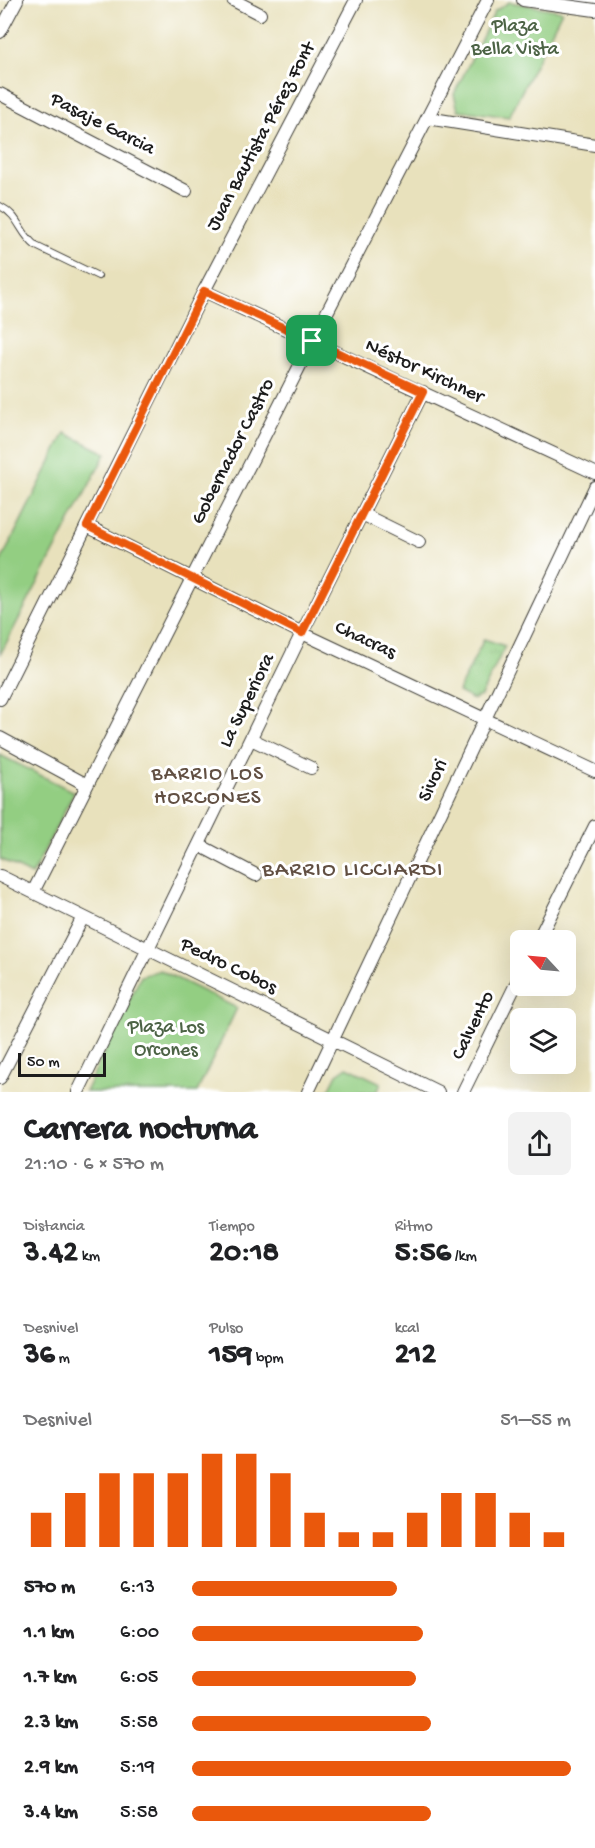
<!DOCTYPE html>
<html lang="es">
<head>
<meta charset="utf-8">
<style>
  body { margin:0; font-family:"Gochi Hand",sans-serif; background:#f2f2f2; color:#202124; height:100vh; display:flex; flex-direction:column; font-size:22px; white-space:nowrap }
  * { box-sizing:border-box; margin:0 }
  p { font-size:20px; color:#757577 }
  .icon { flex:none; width:33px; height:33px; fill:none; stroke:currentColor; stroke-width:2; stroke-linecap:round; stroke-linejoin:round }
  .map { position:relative; height:1092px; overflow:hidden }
  .details { display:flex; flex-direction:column; background:#fff; flex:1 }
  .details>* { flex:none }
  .needle { width:39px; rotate:296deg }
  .controls { position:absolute; left:510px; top:930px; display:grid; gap:12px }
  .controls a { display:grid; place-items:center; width:66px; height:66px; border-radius:9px; background:#fff; box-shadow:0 6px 24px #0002; font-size:30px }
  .scale { position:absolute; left:18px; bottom:15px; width:88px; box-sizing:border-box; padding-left:6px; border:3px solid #1c1c1c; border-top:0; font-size:16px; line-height:21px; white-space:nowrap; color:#1c1c1c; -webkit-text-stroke:4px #fff; paint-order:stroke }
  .pin { position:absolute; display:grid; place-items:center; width:51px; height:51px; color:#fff; margin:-26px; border-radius:12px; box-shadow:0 3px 9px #0006 }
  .round { display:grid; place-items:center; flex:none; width:63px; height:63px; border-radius:9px; background:#f2f2f2 }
  .headline { display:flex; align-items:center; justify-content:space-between; height:102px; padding:0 24px }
  h1 { font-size:33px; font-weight:700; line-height:45px }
  .stats { display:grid; grid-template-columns:repeat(3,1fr); gap:9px; height:102px; padding:6px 24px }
  .stats div { display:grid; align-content:center }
  .stats b { font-size:30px; font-weight:700 }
  .stats small { font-size:16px; font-weight:400 }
  .stats p { font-size:16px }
  .chart { height:168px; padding:12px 24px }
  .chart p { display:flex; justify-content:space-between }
  .chart svg { width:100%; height:108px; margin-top:6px; stroke:#ea580c; stroke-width:6 }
  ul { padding:0 24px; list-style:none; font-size:20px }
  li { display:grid; grid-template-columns:96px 72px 1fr; align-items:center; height:45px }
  li i { height:15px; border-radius:8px; background:#ea580c }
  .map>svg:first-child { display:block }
</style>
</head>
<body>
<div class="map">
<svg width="595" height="1092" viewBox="0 0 595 1092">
  <defs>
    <pattern id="grass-tufts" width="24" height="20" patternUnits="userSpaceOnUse" patternTransform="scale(1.5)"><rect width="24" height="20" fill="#93ce82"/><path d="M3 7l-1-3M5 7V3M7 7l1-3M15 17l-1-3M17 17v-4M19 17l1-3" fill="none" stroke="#7eb070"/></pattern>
  </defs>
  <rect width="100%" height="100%" fill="#fff"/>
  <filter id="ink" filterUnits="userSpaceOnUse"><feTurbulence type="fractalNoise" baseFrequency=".0167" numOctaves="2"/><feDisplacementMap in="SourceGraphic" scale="12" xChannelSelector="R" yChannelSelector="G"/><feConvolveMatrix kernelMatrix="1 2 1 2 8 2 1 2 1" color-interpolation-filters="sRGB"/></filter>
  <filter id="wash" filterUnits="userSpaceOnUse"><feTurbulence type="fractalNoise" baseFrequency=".008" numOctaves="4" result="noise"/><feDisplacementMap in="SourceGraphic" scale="24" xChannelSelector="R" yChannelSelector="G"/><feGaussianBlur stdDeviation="1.35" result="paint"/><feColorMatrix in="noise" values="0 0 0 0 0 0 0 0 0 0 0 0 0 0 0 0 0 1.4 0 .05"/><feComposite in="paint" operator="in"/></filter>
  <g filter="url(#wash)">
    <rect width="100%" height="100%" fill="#e8e1bc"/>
    <!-- grass -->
    <path fill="url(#grass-tufts)" stroke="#58754f" stroke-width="1.5" d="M484,639L505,646L481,696L473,700L458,692Z"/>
    <!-- park -->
    <path fill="#93ce82" stroke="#58754f" stroke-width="1.5" d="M509,2L562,11L509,117L458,110L454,94L495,11Z
      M65,433L106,453L0,655V563Z
      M0,755L74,792L32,875L0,859Z
      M160,970L237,1008L197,1092H85L141,976Z
      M347,1067L381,1083L377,1092H328L337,1074Z"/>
  </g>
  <g filter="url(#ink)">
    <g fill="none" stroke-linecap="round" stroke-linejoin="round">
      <defs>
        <path id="lane" d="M0,206C20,216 19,233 36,246L98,276"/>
        <path id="street" d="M233,0L260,14
          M523,0L595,10
          M0,32L17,0
          M0,94L186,191
          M427,118L595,145
          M204,291L595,473
          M362,514L419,542
          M87,526L302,633L595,771
          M0,699L204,291L356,0
          M0,738L87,785
          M251,739L311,768
          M199,845L256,875
          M0,876L438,1092
          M33,892L323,320L488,0
          M538,940L595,826
          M0,1078L83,917
          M78,1092L302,633L423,392
          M308,1092L595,487
          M463,1092L520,976"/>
      </defs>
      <!-- lane casing -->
      <use href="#lane" stroke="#3b3a34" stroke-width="8"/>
      <!-- street casing -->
      <use href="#street" stroke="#3b3a34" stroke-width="14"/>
      <!-- lane -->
      <use href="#lane" stroke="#fff" stroke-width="6"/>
      <!-- street -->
      <use href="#street" stroke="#fff" stroke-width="12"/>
    </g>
  </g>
  <g fill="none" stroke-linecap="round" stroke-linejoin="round" filter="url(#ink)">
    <defs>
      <path id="route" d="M204,291L423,392L302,633L87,526Z"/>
    </defs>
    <!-- route casing -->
    <use href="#route" stroke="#fff" stroke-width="12"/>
    <!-- route -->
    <use href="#route" stroke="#ea580c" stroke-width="8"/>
  </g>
  <g text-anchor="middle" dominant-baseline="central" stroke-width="6" stroke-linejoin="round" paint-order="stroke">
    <!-- park labels -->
    <g font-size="20" fill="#4c6345" stroke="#fff">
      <text x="515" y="27">Plaza<tspan x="515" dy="23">Bella Vista</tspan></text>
      <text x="166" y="1028">Plaza Los<tspan x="166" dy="23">Orcones</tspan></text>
    </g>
    <!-- street labels -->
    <g font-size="20" fill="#1c1c1c" stroke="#fff">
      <text transform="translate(102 125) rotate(27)">Pasaje Garcia</text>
      <text transform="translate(262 137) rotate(-62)">Juan Bautista Pérez Font</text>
      <text transform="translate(424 372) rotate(25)">Néstor Kirchner</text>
      <text transform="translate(234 452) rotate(-63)">Gobernador Castro</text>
      <text transform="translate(365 641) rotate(25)">Chacras</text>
      <text transform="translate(248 701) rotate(-64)">La Superiora</text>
      <text transform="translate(434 781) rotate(-65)">Sivori</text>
      <text transform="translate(228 967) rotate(26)">Pedro Cobos</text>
      <text transform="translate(474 1026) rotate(-64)">Calvento</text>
    </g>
    <!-- neighbourhood labels -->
    <g font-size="21" letter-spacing="1.5" fill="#614f42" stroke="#fff">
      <text x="208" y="775">BARRIO LOS<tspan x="208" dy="24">HORCONES</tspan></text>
    </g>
    <!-- quarter labels -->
    <g font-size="22" letter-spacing="1.5" fill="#614f42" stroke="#fff">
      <text x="353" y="871">BARRIO LICCIARDI</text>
    </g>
  </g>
</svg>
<div class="controls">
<a><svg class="needle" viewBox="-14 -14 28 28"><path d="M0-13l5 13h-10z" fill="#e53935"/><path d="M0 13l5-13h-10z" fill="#757577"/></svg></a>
<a><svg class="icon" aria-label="layers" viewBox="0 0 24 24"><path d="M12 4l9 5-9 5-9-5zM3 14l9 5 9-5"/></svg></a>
</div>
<div class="scale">50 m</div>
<div class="pin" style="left:312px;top:341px;background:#1e9e55"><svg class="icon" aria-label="arrive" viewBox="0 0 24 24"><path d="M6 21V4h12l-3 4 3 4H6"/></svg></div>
</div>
<section class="details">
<div class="headline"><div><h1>Carrera nocturna</h1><p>21:10 · 6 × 570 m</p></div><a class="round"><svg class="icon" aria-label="share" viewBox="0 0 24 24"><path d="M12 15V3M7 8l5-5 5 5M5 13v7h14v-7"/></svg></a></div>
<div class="stats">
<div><p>Distancia</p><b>3.42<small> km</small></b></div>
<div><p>Tiempo</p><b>20:18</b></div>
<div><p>Ritmo</p><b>5:56<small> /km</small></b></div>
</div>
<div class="stats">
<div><p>Desnivel</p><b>36<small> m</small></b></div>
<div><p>Pulso</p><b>159<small> bpm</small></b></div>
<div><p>kcal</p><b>212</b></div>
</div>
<div class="chart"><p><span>Desnivel</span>51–55 m</p>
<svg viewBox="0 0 160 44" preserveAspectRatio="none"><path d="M5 44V30M15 44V22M25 44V14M35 44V14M45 44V14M55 44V6M65 44V6M75 44V14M85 44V30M95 44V38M105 44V38M115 44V30M125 44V22M135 44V22M145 44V30M155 44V38"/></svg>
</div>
<ul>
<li><b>570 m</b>6:13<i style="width:54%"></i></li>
<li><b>1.1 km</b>6:00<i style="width:61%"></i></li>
<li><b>1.7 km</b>6:05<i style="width:59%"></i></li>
<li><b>2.3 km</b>5:58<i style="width:63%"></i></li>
<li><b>2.9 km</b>5:19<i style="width:100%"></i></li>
<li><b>3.4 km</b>5:58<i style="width:63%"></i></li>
</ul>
</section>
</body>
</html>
